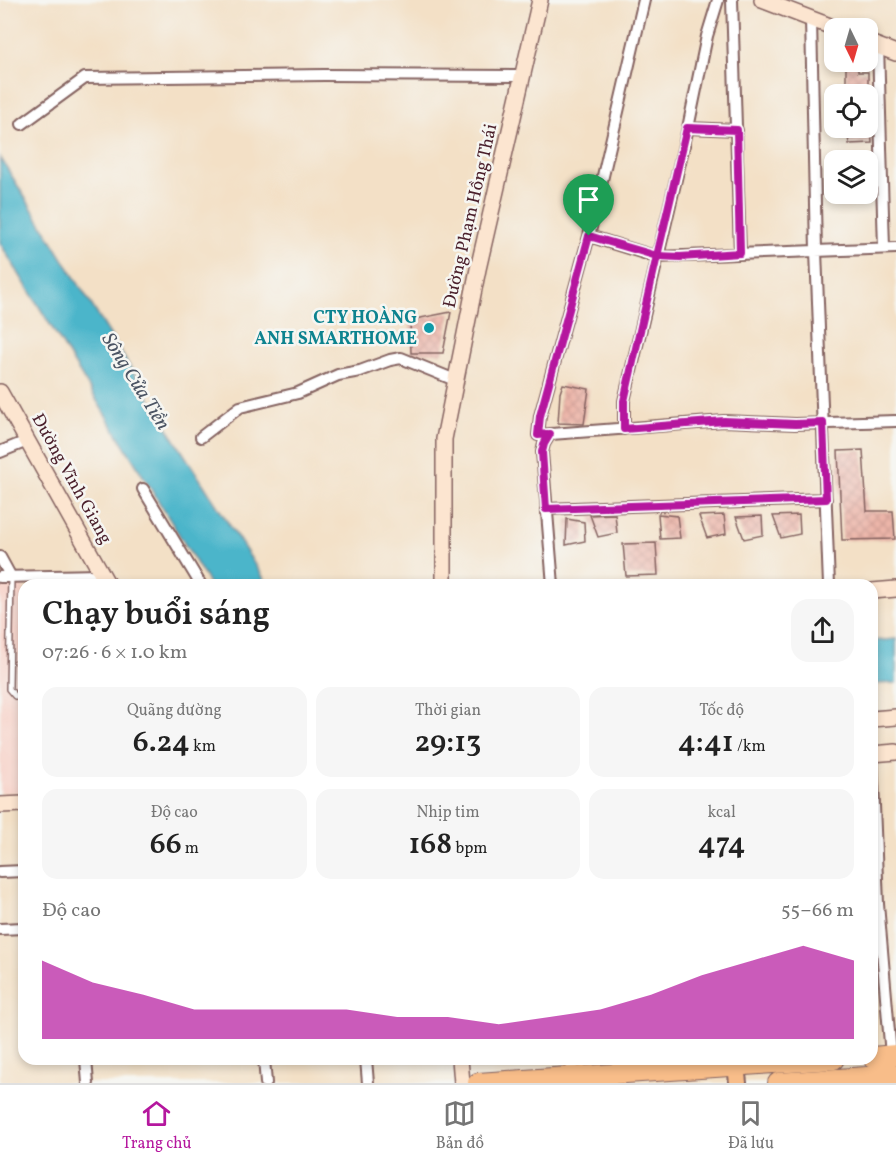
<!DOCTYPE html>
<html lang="vi">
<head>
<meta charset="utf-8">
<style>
  body { margin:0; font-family:Vollkorn,serif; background:#f6f6f6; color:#222; height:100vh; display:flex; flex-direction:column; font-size:22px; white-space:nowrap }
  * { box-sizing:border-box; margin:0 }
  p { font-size:20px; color:#767676 }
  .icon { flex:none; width:33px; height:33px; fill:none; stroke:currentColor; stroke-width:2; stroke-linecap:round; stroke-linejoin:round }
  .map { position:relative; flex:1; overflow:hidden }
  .side { position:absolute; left:18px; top:579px; width:860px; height:486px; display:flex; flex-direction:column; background:#fff; border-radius:18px; box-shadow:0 3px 9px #0003 }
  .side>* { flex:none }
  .needle { width:39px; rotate:175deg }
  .controls { position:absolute; left:824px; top:18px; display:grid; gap:12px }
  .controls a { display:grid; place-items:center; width:54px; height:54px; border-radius:12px; background:#fff; box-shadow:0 3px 9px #0003; font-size:30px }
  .pin { position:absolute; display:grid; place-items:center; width:51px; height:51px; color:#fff; margin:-62px -26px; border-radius:50% 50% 50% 0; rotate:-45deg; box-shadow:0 0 6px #0007 }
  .pin .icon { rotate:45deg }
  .round { display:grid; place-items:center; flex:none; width:63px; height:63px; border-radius:18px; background:#f6f6f6 }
  .summary { display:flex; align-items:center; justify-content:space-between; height:102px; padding:0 24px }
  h1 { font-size:33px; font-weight:600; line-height:45px }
  .metrics { display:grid; grid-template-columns:repeat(3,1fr); gap:9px; height:102px; padding:6px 24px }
  .metrics div { display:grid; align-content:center; border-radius:15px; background:#f6f6f6; text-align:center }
  .metrics b { font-size:30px; font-weight:600 }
  .metrics small { font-size:16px; font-weight:400 }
  .metrics p { font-size:16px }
  .chart { height:168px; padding:12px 24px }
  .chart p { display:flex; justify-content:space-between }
  .chart svg { width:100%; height:108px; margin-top:6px; fill:#b5179e; opacity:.7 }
  .menu { display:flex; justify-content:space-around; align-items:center; height:84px; border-top:2px solid #e0e0e0; background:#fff; font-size:16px; color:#767676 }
  .menu a { display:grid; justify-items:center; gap:3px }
  .menu .current { color:#b5179e }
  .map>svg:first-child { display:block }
</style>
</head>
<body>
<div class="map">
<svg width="896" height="1083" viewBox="0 0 896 1083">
  <defs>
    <pattern id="building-cross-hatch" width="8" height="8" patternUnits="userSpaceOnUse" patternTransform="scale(1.5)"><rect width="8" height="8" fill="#ecb5a9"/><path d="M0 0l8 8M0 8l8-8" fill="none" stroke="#cc9b92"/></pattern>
  </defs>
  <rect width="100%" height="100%" fill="#f6f6f2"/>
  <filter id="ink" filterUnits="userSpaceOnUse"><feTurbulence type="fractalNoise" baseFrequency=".0167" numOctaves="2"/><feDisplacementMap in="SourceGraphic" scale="12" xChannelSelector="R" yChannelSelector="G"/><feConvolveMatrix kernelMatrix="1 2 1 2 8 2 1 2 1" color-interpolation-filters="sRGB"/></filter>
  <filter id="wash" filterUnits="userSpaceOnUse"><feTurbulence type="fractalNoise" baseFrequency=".008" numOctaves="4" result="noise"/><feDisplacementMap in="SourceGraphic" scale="24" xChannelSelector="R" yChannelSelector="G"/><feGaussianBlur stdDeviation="1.35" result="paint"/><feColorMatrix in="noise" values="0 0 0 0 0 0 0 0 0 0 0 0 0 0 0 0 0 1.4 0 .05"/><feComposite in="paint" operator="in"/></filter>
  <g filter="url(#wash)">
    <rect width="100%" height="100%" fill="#f3e0c6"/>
    <!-- built -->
    <path fill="#f7d1c8" d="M0,585L24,586V792L0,793Z"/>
    <!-- water -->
    <path fill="#4cb5ca" stroke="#4b6a7a" stroke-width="1.5" d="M0,157L180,448L268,585H210L0,243Z
      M896,639V683L872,684V641Z"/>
    <g id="blocks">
      <!-- building -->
      <path fill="url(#building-cross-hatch)" d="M846,62H858V72H868V86L846,88Z
        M847,128H871L872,143L849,144Z
        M451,312L443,353H411L410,320Z
        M563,384L589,389L584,424L558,423L560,393Z
        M863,450L867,511H893L895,539L842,540L838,451Z
        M615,514L617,533L598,537L590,515Z
        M658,514L677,516L680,538L660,539Z
        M724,515L726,534L707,538L699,516Z
        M799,515L800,534L781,538L773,516Z
        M762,516L763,535L744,539L736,517Z
        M567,519L584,522L585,541L566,545Z
        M656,543L658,575L626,576L623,544Z"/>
    </g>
  </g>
  <g filter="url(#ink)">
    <use href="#blocks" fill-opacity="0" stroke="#856361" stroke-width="1.5"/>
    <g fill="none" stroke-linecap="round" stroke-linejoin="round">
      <defs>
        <path id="lane" d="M11,577L9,689L15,696L24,698"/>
        <path id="street" d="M732,0L740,253
          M811,19L816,251L829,585
          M878,46L884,248
          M22,124L85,78L324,75L523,76
          M688,128L737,130
          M589,236L644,0
          M896,248L657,257L589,236L540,416L538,435L724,421L795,424L896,421
          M624,429V401L688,128L707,36L718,0
          M550,434L544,444L542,452L553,585
          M201,437L240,407L298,393L338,375L360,371L390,360L401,358L455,380
          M0,452L27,441
          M143,489L201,585
          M546,509L826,499
          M0,557L11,577
          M0,577L101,575
          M872,756L878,904L891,1055
          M0,872L24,871
          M0,929L24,928
          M86,1059L88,1083
          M264,1059L266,1083
          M366,1059L368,1083
          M571,1059L573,1077"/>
        <path id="secondary" d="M762,0L835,28
          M867,42L896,53
          M0,392L108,585
          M444,585V439L478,269L540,0
          M872,591L896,589
          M872,719L896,717
          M872,754L896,752
          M0,805L24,804
          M460,1059L462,1083"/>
        <path id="primary" d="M736,1065L738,1083"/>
        <path id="highway" d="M872,1057L896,1055
          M478,1083L834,1059
          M778,1083L896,1075"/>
      </defs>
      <!-- lane casing -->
      <use href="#lane" stroke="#856361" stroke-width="8"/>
      <!-- street casing -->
      <use href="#street" stroke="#856361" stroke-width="14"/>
      <!-- secondary casing -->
      <use href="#secondary" stroke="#856361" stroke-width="18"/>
      <!-- primary casing -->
      <use href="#primary" stroke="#856361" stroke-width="20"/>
      <!-- highway casing -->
      <use href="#highway" stroke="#856361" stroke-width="22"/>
      <!-- lane -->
      <use href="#lane" stroke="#fff" stroke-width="5"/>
      <!-- street -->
      <use href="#street" stroke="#fff" stroke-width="10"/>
      <!-- secondary -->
      <use href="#secondary" stroke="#fce5d0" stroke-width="15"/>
      <!-- primary -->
      <use href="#primary" stroke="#f8bd89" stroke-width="16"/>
      <!-- highway -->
      <use href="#highway" stroke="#f8bd89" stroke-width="20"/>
    </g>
  </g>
  <g fill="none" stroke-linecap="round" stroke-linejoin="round" filter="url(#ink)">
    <defs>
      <path id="route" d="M589,236L540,416L538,435L550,434L544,444L542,452L546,509L826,499L823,423L795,424L724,421L624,429V401L657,256L680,257L740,253L737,130L687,128L657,256L589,236"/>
    </defs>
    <!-- route casing -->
    <use href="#route" stroke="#fff" stroke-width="12"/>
    <!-- route -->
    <use href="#route" stroke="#b5179e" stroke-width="8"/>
  </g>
  <!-- markers -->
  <circle fill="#0f9aa8" stroke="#f6f6f2" stroke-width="2" cx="429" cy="328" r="6"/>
  <g text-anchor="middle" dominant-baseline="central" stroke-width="5" stroke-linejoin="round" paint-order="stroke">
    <!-- street labels -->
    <g font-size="18" fill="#4a1f2b" stroke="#f6f6f2">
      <text transform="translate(471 216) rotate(-77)">Đường Phạm Hồng Thái</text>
      <text transform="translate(71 479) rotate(61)">Đường Vĩnh Giang</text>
    </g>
    <!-- culture labels -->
    <g font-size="18" font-weight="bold" fill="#0d838f" stroke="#f6f6f2" text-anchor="end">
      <text x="417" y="318">CTY HOÀNG<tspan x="417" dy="21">ANH SMARTHOME</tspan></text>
    </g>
    <!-- water labels -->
    <g font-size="20" font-style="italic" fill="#4b5463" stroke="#f6f6f2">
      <text transform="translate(135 382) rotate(58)">Sông Cửa Tiền</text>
    </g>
  </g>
</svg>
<div class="controls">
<a><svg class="needle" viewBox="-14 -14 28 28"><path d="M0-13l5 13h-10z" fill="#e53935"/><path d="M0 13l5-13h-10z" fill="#767676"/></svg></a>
<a><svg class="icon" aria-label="locate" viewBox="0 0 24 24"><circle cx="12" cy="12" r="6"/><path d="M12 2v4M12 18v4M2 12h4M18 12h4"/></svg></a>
<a><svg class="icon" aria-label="layers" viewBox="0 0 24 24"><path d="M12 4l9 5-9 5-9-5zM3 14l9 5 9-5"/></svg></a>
</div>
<div class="pin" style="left:589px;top:236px;background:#1e9e55"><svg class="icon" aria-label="arrive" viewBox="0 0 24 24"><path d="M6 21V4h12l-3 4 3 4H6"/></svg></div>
<section class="side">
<div class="summary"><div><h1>Chạy buổi sáng</h1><p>07:26 · 6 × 1.0 km</p></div><a class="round"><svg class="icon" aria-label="share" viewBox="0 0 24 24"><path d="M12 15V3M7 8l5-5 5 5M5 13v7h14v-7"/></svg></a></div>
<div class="metrics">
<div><p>Quãng đường</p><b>6.24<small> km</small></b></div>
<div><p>Thời gian</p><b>29:13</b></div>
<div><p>Tốc độ</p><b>4:41<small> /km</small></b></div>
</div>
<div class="metrics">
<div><p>Độ cao</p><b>66<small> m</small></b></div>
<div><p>Nhịp tim</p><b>168<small> bpm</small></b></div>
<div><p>kcal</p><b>474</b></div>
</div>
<div class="chart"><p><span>Độ cao</span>55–66 m</p>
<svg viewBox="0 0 160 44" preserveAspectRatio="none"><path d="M0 44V12L10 21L20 26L30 32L40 32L50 32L60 32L70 35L80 35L90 38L100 35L110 32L120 26L130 18L140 12L150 6L160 12V44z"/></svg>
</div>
</section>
</div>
<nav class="menu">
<a class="current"><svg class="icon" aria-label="home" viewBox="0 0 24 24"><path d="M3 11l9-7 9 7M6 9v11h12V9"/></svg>Trang chủ</a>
<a><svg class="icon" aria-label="map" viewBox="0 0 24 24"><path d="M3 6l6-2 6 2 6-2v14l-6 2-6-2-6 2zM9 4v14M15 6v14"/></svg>Bản đồ</a>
<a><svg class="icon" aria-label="saved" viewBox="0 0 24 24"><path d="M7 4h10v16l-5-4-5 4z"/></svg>Đã lưu</a>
</nav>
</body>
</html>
